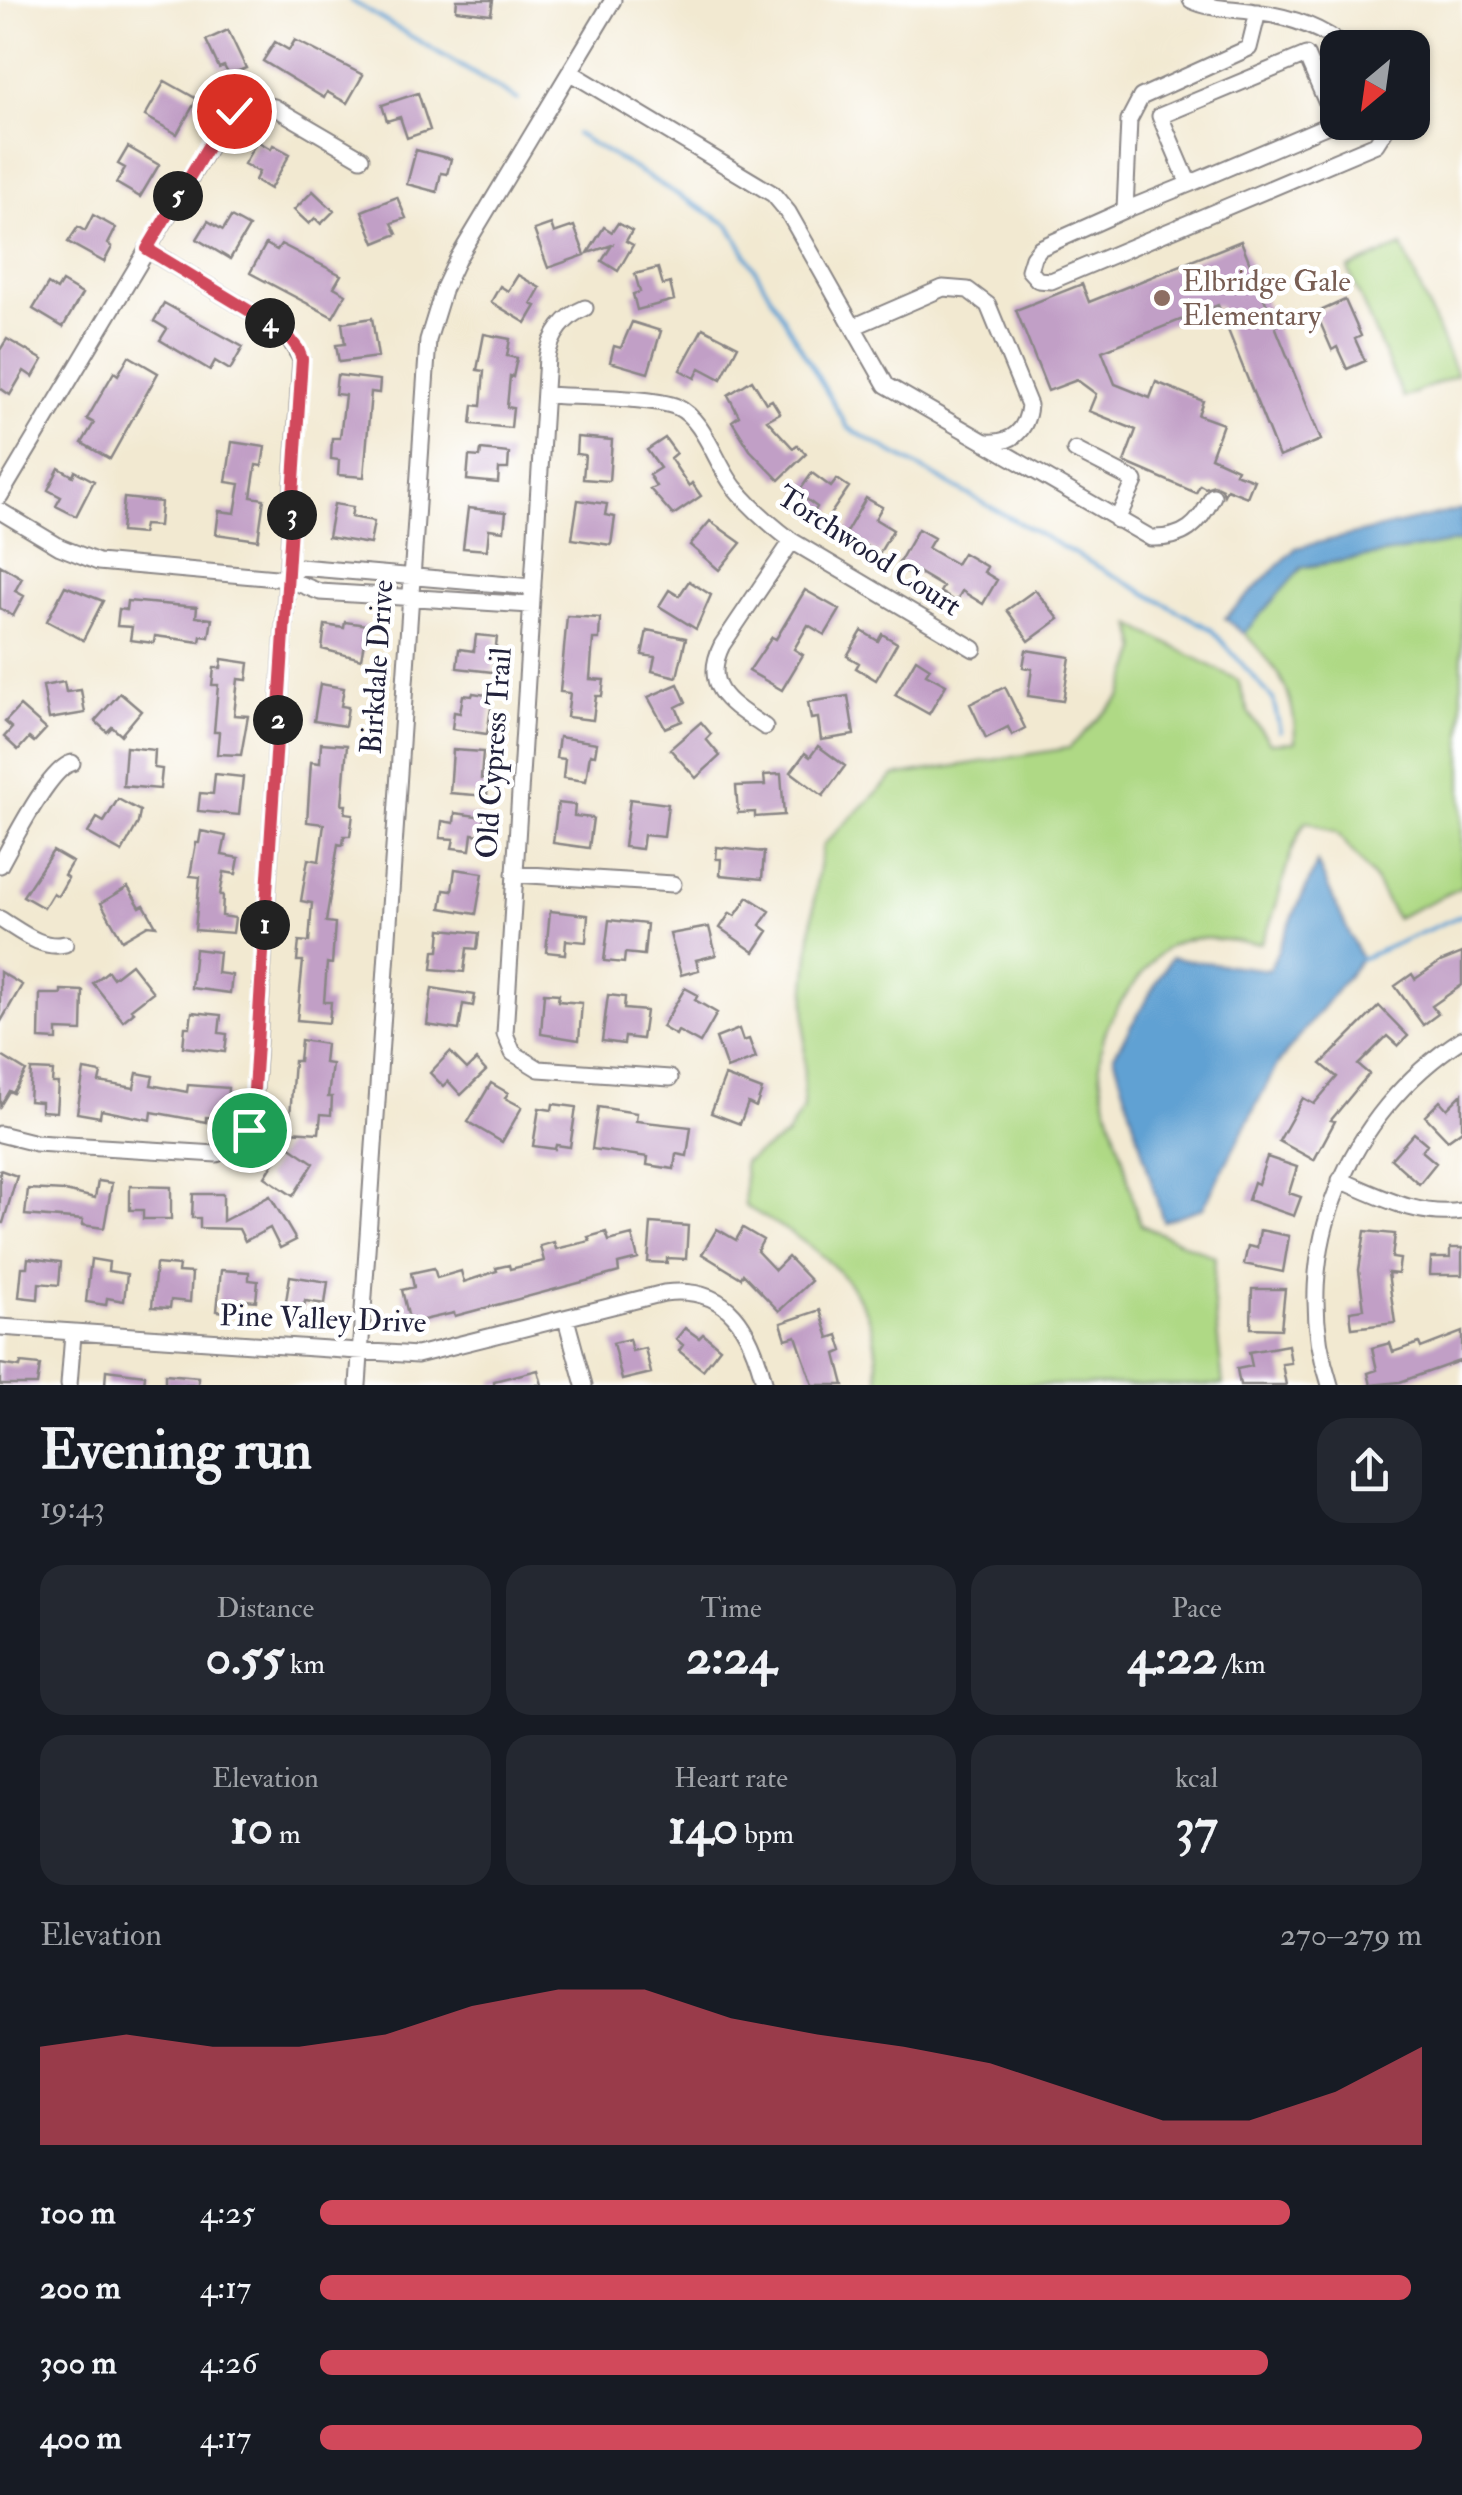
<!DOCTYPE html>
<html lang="en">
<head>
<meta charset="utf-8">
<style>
  body { margin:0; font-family:"IM FELL Double Pica",serif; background:#242831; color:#f1f3f6; height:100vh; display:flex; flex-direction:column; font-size:38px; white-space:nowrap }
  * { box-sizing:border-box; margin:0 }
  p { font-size:32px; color:#9ea1a6 }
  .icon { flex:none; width:55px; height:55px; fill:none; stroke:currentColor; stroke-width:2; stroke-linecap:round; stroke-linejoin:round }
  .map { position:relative; height:1385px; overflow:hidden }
  .side { display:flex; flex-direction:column; background:#171b24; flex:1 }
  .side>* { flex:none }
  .needle { width:65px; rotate:209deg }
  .tools { position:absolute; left:1320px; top:30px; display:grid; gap:20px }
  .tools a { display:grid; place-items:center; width:110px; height:110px; border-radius:20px; background:#171b24; box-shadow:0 2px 8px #0004; font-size:50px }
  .pin { position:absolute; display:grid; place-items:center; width:85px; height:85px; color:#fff; margin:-42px; border:5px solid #fff; border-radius:50%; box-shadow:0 2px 10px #0007 }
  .km { position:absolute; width:50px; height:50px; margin:-25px; border-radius:50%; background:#222; color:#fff; font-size:28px; line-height:50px; text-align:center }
  .round { display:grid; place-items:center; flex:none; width:105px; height:105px; border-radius:30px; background:#242831 }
  .head { display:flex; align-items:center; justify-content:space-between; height:170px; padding:0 40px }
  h1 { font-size:55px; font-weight:800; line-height:75px }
  .figures { display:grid; grid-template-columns:repeat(3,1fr); gap:15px; height:170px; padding:10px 40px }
  .figures div { display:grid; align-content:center; border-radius:25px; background:#242831; text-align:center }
  .figures b { font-size:50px; font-weight:800 }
  .figures small { font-size:28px; font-weight:400 }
  .figures p { font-size:28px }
  .chart { height:280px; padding:20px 40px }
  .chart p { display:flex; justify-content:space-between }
  .chart svg { width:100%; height:180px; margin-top:10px; fill:#d1495b; opacity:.7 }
  ul { padding:0 40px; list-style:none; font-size:32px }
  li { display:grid; grid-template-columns:160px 120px 1fr; align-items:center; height:75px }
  li i { height:25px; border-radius:12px; background:#d1495b }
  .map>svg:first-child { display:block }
</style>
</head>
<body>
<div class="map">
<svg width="1462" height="1385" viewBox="0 0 1462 1385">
  <rect width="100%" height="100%" fill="#fff"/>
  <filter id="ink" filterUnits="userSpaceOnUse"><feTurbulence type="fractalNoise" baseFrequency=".01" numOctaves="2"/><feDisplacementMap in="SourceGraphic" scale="20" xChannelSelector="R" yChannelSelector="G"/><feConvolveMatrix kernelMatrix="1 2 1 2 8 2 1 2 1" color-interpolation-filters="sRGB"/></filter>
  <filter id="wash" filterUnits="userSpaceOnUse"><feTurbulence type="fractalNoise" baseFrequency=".0048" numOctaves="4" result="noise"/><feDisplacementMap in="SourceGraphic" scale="40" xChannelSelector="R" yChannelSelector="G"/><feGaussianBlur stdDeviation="2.25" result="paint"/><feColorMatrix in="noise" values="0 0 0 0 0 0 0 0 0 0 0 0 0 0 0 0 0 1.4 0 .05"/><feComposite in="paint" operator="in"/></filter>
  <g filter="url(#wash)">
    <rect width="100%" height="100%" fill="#f2e9d1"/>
    <!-- green -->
    <path fill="#afd985" stroke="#687e60" stroke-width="2.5" d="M1402,246L1457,375L1403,398L1348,269Z
      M1462,541V887L1396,918L1373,877L1337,833L1306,821C1282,860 1282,905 1261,943C1234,943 1211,935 1184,940C1163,945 1151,962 1138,979C1080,1050 1099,1080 1123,1158C1130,1181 1131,1201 1141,1225L1215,1257L1213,1294L1223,1385H879C877,1365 877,1341 870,1322C847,1262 798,1237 745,1206L744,1162L786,1136L803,1109L806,987L816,884L823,845L894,776L1069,748L1121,697L1138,650L1132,625L1238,680L1248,712L1270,743L1295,742C1296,691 1277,668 1244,633L1302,568Z"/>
    <!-- water -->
    <path fill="#60a1d3" stroke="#416287" stroke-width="2.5" d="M1462,509V541L1302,567L1244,633L1225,618L1296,548Z
      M1317,863L1361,959L1277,1065L1203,1208L1163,1221L1114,1055L1171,958L1269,970Z"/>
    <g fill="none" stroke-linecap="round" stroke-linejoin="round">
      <!-- stream -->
      <path stroke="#60a1d3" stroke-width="4" d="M350,0L518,100
        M576,134L729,225L848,428L1212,630L1273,699L1280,731
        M1361,959L1462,915"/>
    </g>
    <g id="blocks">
      <!-- building -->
      <path fill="#c19fc6" d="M457,0H493L491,14L456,10Z
        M228,30L246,68L229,75L224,66L219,68L206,40Z
        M295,40L363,75L347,103L327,92L324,98L263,61L275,42L289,50Z
        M165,81L197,99L177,134L145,116Z
        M418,93L430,130L407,138L400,117L387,121L382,105Z
        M257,141L271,149L273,145L290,154L270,189L255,180L259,172L244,164Z
        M128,147L159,165L140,197L116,183L125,168L118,164Z
        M416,150L451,159L447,174L441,173L437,192L407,184Z
        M313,191L334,211L321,224L315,218L309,224L294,210Z
        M397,197L406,218L392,223L397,234L375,243L362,211Z
        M93,215L116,228L108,244L112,247L104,262L68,242L78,227L85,231Z
        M231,217L249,227L230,259L197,239L208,221L223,230Z
        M618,223L632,231L626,241L633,245L618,271L602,261L612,245L588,253L604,227L612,232Z
        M551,224L554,233L574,226L585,255L548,268L534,230Z
        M1241,241L1321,440L1279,457L1218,305L1102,351L1115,384L1150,398L1156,382L1203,401L1198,415L1223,424L1211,457L1237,469L1235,473L1254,480L1247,497L1227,489L1224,495L1222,489L1214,485L1205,488L1200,485L1196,493L1124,462L1136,430L1089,411L1096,394L1077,380L1048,391L1016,310L1082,284L1089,302Z
        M266,244L277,250L281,244L341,275L334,287L346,294L333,317L250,273Z
        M658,268L663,285L670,283L674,300L637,310L633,294L640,292L635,274Z
        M518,275L540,288L531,304L536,306L526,323L491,302L500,286L508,291Z
        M62,282L82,294L63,327L33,309L48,284L57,290Z
        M1345,300L1361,336L1355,339L1365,361L1347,369L1337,347L1332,350L1316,313Z
        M164,303L243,347L230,370L215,361L210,370L160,340L167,329L154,321Z
        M372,318L378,357L339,362L336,345L345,344L342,323Z
        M632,322L661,331L648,373L610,362L614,346L621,348Z
        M703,328L738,346L721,379L700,368L695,378L680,370Z
        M484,334L510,339L507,356L517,358L513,377L510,376L507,407L513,408L511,428L471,424L473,405L481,406L484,371L477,370Z
        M7,339L43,360L33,377L24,371L10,395L0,388V350Z
        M129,356L158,373L110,459L82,443L94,423L87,419L114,372L118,375Z
        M337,375L380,380L379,393L371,392L364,477L338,475L339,460L331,459L332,438H340L345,395L335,394Z
        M752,380L766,403L772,400L780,413L767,420L793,448L797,445L806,454L779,480L750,450L732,421L739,416L728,395Z
        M577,437L612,440L609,481L583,479L585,455L576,454Z
        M665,438L676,453L670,458L689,486L692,483L701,496L673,515L650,489L656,486L649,475L660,468L647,450Z
        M232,442L265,447L262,466L256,465L251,497L264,499L258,540L216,534L219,511L235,513L240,484L226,482Z
        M481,450L509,453L508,469H499L498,483L467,480L469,456L480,457Z
        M59,468L73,476L75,471L94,481L76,516L56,506L61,497L48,490Z
        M812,473L831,487L837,479L849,487L825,522L813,514L817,507L798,493Z
        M124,498L161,502L159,526L144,525L142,534L121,532Z
        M866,498L882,507L875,519L893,530L879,554L845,534Z
        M578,500L607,504L605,515L615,517L611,545L572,539Z
        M334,504L353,507L351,517L374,521L370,544L328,537Z
        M468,508L506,512L504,531L489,529L487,550L463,548Z
        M710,521L741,543L719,570L690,545Z
        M918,529L934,538L928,548L956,564L963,553L987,567L984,572L997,580L983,604L962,591L956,602L940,592L943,587L916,571L913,576L897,566Z
        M0,565L22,578L15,591L24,596L13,616L0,608Z
        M689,581L711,595L696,629L659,606L669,590L679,596Z
        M65,586L103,601L83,640L47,621Z
        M805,590L840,610L825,635L808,625L794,649L803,655L782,690L749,671L772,637L776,639Z
        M1035,590L1059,619L1029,641L1007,610Z
        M127,601L197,607L196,617L212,619L209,637L201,636L200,642L155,636L154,643L130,640L132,627L117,626L119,609L126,610Z
        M567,616L600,618L599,639H593L590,679L604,680L602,696H596L593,720L567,717L570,693L560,692Z
        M345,622L367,625L361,659L322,649L325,625L344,628Z
        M647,630L686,638L677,677L652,671L655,657L642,655Z
        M862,631L878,641L882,634L897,643L876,680L856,668L859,663L847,656Z
        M476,635L497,637L493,672L457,668L459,649L474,651Z
        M1026,650L1070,657L1063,701L1028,696L1032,669L1023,667Z
        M222,659L249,663L247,680L238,679L234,715L248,716L241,755L217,754L219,732H214L218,685H212L214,668H221Z
        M916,659L930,668L926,674L946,685L929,714L895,695Z
        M64,682L66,692L81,690L85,713L49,719L43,686Z
        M320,684L344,688L341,706L348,707L345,726L314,721Z
        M678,684L686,702L676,707L682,721L665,728L648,697Z
        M1005,687L1025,728L1012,735L1008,727L986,738L970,704Z
        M120,693L141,711L121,735L112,727L107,732L95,721Z
        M473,693L493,696L487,734L452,729L454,712L460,713L463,695L472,696Z
        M848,696L854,735L821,740L818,718L811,719L808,702Z
        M20,706L46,729L34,742L29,738L18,750L4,737L12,728L5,722Z
        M701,722L711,734L706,739L720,756L696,778L670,749Z
        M559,737L597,743L595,755L590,754L586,781L563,778L565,759L556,758Z
        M321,743L347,745L342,805H346L345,813L353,814L350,836H344L343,845L338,844L326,922L335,923L332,964L327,963L324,1002H331L329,1023L297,1020L303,961H297L299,941L309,942L312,903L301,901L308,859L319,861L324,824L307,822L311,762L320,763Z
        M818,746L845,766L823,796L791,772L805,753L810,757Z
        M126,747L155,750L154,768L162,769L160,789L123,786Z
        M453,750L483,752L481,779H488L487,796L450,793Z
        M215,774L243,777L239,815L198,811L200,793L213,794Z
        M781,774L784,815L755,817V812L738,813L736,786L765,785L764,775Z
        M118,799L140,811L138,823L122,852L88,833L97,818L104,822Z
        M630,799L668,804L664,837L644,835L642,849L624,847Z
        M558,803L575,805L574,816L593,818L589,848L553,843Z
        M455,813L484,817L481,835L472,834L470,850L452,848L454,839L440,838L442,821L454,823Z
        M201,831L226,836L222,855L239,858L236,874L224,872L220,895H223L222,916L235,918L233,933L195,930L200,877L190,876L196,843H199Z
        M717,847L764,852L762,879L720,875L721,859H716Z
        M53,851L72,862L64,875L68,878L58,896L53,893L44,908L23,896Z
        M455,869L483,873L476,914L441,908L444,890L452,891Z
        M128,887L140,907L144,905L156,926L148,925L122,940L101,903Z
        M748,897L770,911L760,925L768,931L754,952L720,928L730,913L735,916Z
        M550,911L588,915L586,942L566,940L565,954L546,952Z
        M609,920L647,924L644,955L625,953L624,963L604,961Z
        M709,927L716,955L696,960L699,970L681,975L670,934Z
        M441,929L479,933L477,949L467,948L464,972L432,969L434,951H439Z
        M195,949L219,952L217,973L232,975L230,993L191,988Z
        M1462,953V985L1432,1006L1438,1014L1423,1025L1395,986L1412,974L1415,979L1440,962Z
        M131,964L153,992L131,1009L134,1012L123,1021L93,983L108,971L113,978Z
        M0,972L22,985L0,1023Z
        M432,988L475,995L473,1006L463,1004L459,1030L427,1025Z
        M685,988L698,995L695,1000L717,1013L700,1043L678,1031L676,1035L662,1027Z
        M61,990L83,991L82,1031L57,1030V1040L39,1039L40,994H61Z
        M544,993L559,994L558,1001L582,1003L579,1040L541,1034Z
        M608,995L625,997L624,1009L646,1011L642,1039L625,1037L624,1044L602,1041Z
        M1379,1006L1408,1036L1398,1046L1387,1036L1358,1065L1369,1074L1331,1120L1335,1121L1314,1160L1279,1141L1303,1098L1314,1104L1337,1077L1321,1064Z
        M192,1012L221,1015L219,1033L227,1034L225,1052L183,1047L185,1027H190Z
        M739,1029L743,1041L749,1039L756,1058L727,1069L716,1038Z
        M301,1040L326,1044L324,1063L332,1064L328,1097H332L331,1115L321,1114L319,1133L289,1131L294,1061H299Z
        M450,1052L467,1069L476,1060L486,1071L461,1095L448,1081L443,1086L430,1073Z
        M0,1055L26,1071L13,1093L9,1091L0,1106Z
        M31,1070L53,1071L52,1083H58L56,1112L41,1111V1102L29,1101Z
        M84,1070L101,1073L99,1082L134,1088L137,1073L153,1076L151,1085L187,1092L188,1085L228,1088L226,1118L206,1117V1122L152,1112L151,1120L101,1110L100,1117L77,1113Z
        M725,1076L762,1090L756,1107L748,1103L740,1124L711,1113Z
        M491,1083L508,1093L505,1098L522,1107L502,1142L468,1122Z
        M1462,1094V1130L1448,1140L1425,1116L1440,1101L1447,1109Z
        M553,1104L576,1107L570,1147L556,1145L555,1149L533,1146L539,1108L552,1110Z
        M598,1107L637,1113L636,1121L691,1127L687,1156L676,1154L674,1169L647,1165L648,1157L592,1149Z
        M1414,1133L1427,1144L1422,1151L1436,1163L1419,1184L1391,1159Z
        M286,1144L314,1163L293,1196L265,1177Z
        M1267,1157L1297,1167L1289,1193L1301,1197L1294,1216L1248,1200L1254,1182L1258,1184Z
        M0,1170L17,1176L3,1223H0Z
        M98,1181L112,1183L104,1228L82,1225L83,1220L25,1215L28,1189L65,1191L95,1198Z
        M130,1186L171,1187V1219H143V1210H130Z
        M193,1194H223V1221L270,1196L296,1240L280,1248L270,1228L245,1241L239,1229L200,1228V1218H192Z
        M651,1223L688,1226L686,1259L667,1258V1263L648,1262Z
        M743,1228L763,1240L757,1251L775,1270L788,1257L811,1281L779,1311L743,1274L741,1278L702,1254L717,1229L736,1240Z
        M1260,1230L1289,1236L1283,1272L1244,1264L1248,1246L1257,1248Z
        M1365,1231L1395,1234L1392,1258L1400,1259L1398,1274L1388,1273L1395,1323L1352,1328L1350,1311L1364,1309L1359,1270Z
        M606,1232L609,1241L632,1235L638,1259L618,1264L619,1272L590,1280L455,1316L454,1313L410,1323L402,1290L414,1287L411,1273L434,1268L437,1278L461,1271L464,1282L497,1271L496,1268L509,1265L510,1269L544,1261L540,1246L554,1242L556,1249L590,1241L588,1237Z
        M1450,1248H1462V1275H1430L1431,1258H1450Z
        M28,1258L61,1262L59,1285L39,1283L38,1299L19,1297L22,1267H27Z
        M91,1259L109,1262L108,1271L127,1274L124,1301L107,1298L106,1305L86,1302Z
        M156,1264L179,1266L178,1272L192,1273L190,1302L171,1300L170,1308L152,1307Z
        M221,1270L249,1272V1280L258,1281L256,1301L235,1299L234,1313L217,1311Z
        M290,1276L328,1282L325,1304L305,1301L302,1317L284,1314Z
        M1252,1289H1285L1281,1329L1251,1328Z
        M820,1310L829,1338L838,1335L843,1351L836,1354L844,1385H813L796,1336L786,1339L781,1323Z
        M685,1328L699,1338L703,1334L720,1348L703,1370L679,1351L683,1345L676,1339Z
        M1462,1332V1366L1459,1361L1400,1382L1371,1385L1368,1373L1377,1370L1372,1348L1390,1343L1393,1352L1419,1343L1421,1348Z
        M629,1339L632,1351L645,1348L651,1373L622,1380L613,1343Z
        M1288,1345L1291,1363L1282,1364L1286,1385H1240L1237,1369L1252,1366L1249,1352Z
        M21,1363L40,1365L37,1385H0V1364L20,1367Z
        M106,1370L145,1375L144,1385H105Z
        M538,1370L542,1385H494V1381Z
        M165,1374L198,1377V1385H165Z"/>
    </g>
  </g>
  <g filter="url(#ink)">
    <use href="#blocks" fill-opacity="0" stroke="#8a8686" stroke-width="2.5"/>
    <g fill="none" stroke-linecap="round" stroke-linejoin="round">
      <defs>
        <path id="minor" d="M1191,0C1211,10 1234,8 1255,12C1287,16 1321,27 1346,48
          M1258,12L1249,48L1141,97L1129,120L1125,210L1040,248L1033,257L1029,270L1038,280L1051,281L1376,144L1390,122
          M1306,55L1335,122L1189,184L1160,116Z
          M570,72L773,194L788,212L886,385L1151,538C1184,539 1199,525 1213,496
          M1125,210L1189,184
          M585,308C565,316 551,335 547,357L505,1034L513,1053L539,1069L670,1078
          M853,327L943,288L968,290L988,305L1029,405C1027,430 1012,444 987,442
          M545,395C574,397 654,397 677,407C705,420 716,465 735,488C752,509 771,525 792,541L974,649
          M1075,450L1135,481L1117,520
          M0,496L226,118L254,104L274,107L361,158
          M0,511L60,547L98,562L287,579L320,592L531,605
          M287,579L300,567L533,587
          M765,727C733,705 700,689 722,645L792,541
          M0,865C13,842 49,768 72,763
          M514,874L673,884
          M0,919C20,931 42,950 65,944
          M0,1134L36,1143L217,1154L236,1145L253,1120L301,359L286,333L147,249
          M1340,1180C1379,1196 1418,1218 1462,1211
          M566,1319L584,1385
          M0,1327L417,1355L664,1293C730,1285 751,1330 765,1385
          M69,1385L73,1334
          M358,1385L428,340L444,288L458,258L613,0
          M1330,1385C1286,1253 1349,1112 1462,1039"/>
      </defs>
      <!-- minor casing -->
      <use href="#minor" stroke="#8a8686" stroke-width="19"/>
      <!-- minor -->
      <use href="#minor" stroke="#fff" stroke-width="15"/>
    </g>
  </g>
  <g fill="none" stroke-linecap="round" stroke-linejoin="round" filter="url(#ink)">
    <defs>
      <path id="route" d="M234,111L220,126L147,249L286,333L298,349L302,359L252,1120L249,1130"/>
    </defs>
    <!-- route casing -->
    <use href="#route" stroke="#fff" stroke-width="20"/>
    <!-- route -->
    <use href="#route" stroke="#d1495b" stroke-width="12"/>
  </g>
  <!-- markers -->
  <circle fill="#8d6e63" stroke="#fff" stroke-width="4" cx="1162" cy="298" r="10"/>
  <g text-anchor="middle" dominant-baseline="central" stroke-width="9" stroke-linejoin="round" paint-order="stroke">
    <!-- education labels -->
    <g font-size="30" fill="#785e54" stroke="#fff" text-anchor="start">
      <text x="1182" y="281">Elbridge Gale<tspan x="1182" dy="34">Elementary</tspan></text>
    </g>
    <!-- street labels -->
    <g font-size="30" fill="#22223b" stroke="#fff">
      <text transform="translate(869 551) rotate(33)">Torchwood Court</text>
      <text transform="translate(377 667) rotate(-86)">Birkdale Drive</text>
      <text transform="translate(494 753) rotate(-86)">Old Cypress Trail</text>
      <text transform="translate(323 1319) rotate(2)">Pine Valley Drive</text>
    </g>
  </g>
</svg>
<div class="tools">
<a><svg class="needle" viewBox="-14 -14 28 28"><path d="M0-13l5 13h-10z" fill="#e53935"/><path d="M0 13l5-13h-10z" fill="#9ea1a6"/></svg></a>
</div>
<div class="pin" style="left:249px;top:1130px;background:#1e9e55"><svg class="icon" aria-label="arrive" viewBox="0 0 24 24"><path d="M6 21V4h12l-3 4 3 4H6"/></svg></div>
<div class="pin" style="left:234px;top:111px;background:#d93025"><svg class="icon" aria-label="check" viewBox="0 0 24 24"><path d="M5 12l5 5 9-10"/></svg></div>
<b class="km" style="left:265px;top:925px">1</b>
<b class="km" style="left:278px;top:720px">2</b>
<b class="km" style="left:292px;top:515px">3</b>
<b class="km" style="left:270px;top:323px">4</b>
<b class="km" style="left:178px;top:196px">5</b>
</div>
<section class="side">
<div class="head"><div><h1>Evening run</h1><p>19:43</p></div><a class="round"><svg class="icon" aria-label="share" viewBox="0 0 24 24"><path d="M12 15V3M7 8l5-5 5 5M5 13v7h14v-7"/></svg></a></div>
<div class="figures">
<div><p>Distance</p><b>0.55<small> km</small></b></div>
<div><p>Time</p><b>2:24</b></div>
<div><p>Pace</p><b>4:22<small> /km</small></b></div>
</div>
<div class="figures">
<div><p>Elevation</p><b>10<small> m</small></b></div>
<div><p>Heart rate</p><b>140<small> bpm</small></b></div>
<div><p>kcal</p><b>37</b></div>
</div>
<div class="chart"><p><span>Elevation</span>270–279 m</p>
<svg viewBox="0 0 160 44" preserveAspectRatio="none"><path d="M0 44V20L10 17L20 20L30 20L40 17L50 10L60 6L70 6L80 13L90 17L100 20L110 24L120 31L130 38L140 38L150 31L160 20V44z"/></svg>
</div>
<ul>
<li><b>100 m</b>4:25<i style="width:88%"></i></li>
<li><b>200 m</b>4:17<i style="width:99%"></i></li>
<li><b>300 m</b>4:26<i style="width:86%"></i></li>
<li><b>400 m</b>4:17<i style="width:100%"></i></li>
</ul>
</section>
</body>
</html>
